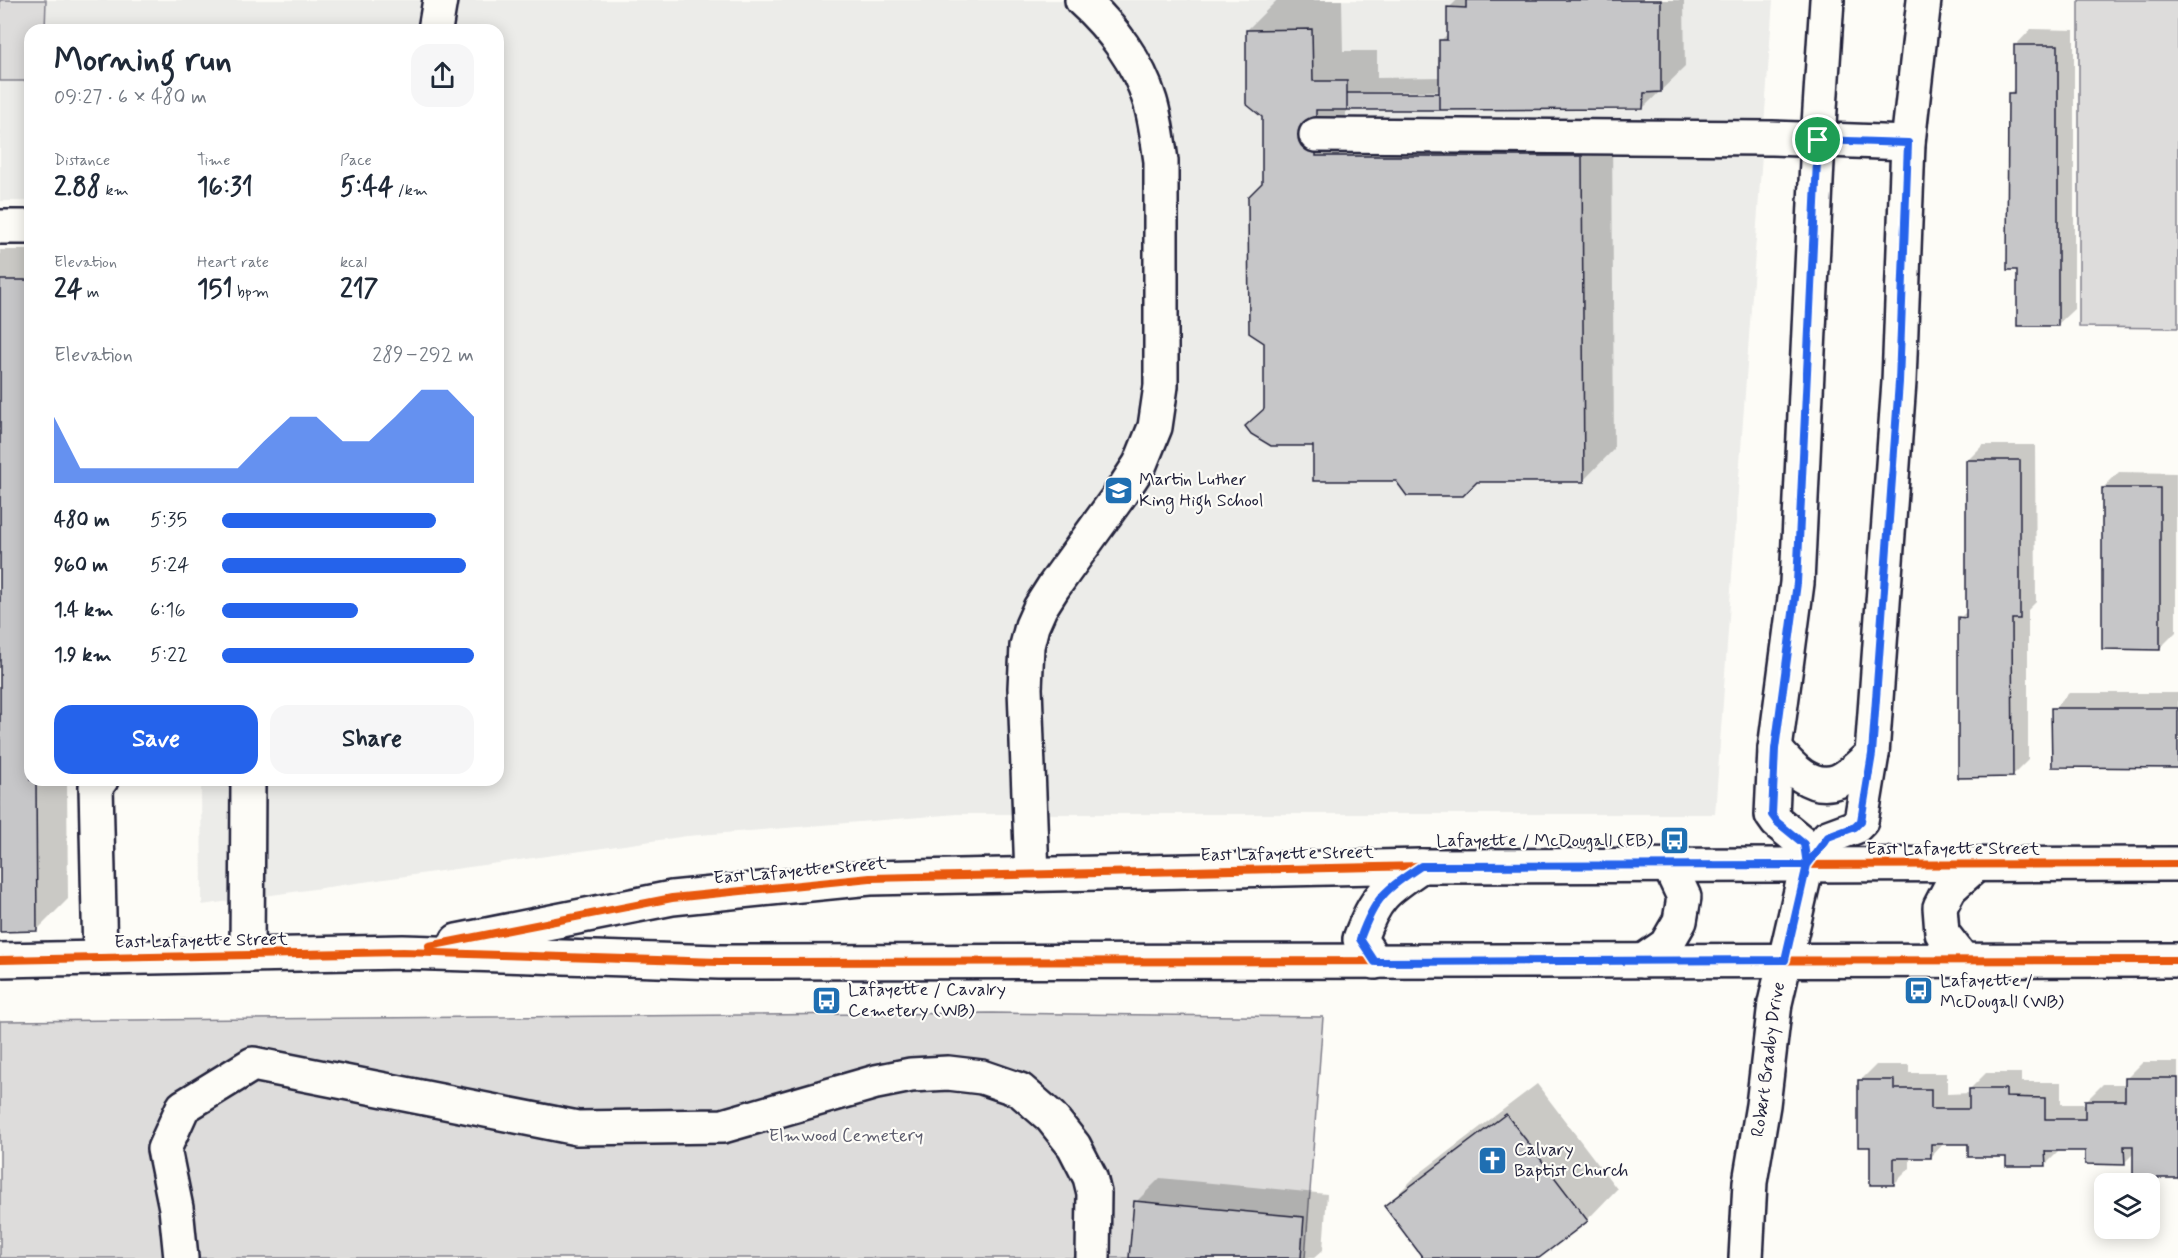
<!DOCTYPE html>
<html lang="en">
<head>
<meta charset="utf-8">
<style>
  body { margin:0; font-family:Mynerve,sans-serif; background:#f6f6f7; color:#1f2937; height:100vh; display:flex; flex-direction:column; font-size:22px; white-space:nowrap }
  * { box-sizing:border-box; margin:0 }
  p { font-size:20px; color:#747a83 }
  .icon { flex:none; width:33px; height:33px; fill:none; stroke:currentColor; stroke-width:2; stroke-linecap:round; stroke-linejoin:round }
  .map { position:relative; flex:1; overflow:hidden }
  .details { position:absolute; left:24px; top:24px; width:480px; height:762px; display:flex; flex-direction:column; background:#fff; border-radius:18px; box-shadow:0 3px 15px #0003 }
  .details>* { flex:none }
  .buttons { position:absolute; left:2094px; top:1173px; display:grid; gap:12px }
  .buttons a { display:grid; place-items:center; width:66px; height:66px; border-radius:12px; background:#fff; box-shadow:0 3px 15px #0003; font-size:30px }
  .pin { position:absolute; display:grid; place-items:center; width:51px; height:51px; color:#fff; margin:-26px; border:3px solid #fff; border-radius:50%; box-shadow:0 2px 6px #0007 }
  .round { display:grid; place-items:center; flex:none; width:63px; height:63px; border-radius:18px; background:#f6f6f7 }
  .summary { display:flex; align-items:center; justify-content:space-between; height:102px; padding:0 30px }
  h1 { font-size:33px; font-weight:700; line-height:45px }
  .stats { display:grid; grid-template-columns:repeat(3,1fr); gap:9px; height:102px; padding:6px 30px }
  .stats div { display:grid; align-content:center }
  .stats b { font-size:26px; font-weight:700 }
  .stats small { font-size:16px; font-weight:400 }
  .stats p { font-size:16px }
  .chart { height:168px; padding:12px 30px }
  .chart p { display:flex; justify-content:space-between }
  .chart svg { width:100%; height:108px; margin-top:6px; fill:#2563eb; opacity:.7 }
  .cta { display:flex; gap:12px; margin-top:auto; padding:12px 30px }
  .cta a { flex:1; height:69px; border-radius:18px; background:#2563eb; color:#fff; font-size:24px; font-weight:700; line-height:69px; text-align:center }
  .cta a+a { background:#f6f6f7; color:#1f2937 }
  ul { padding:0 30px; list-style:none; font-size:20px }
  li { display:grid; grid-template-columns:96px 72px 1fr; align-items:center; height:45px }
  li i { height:15px; border-radius:8px; background:#2563eb }
  .map>svg:first-child { display:block }
</style>
</head>
<body>
<div class="map">
<svg width="2178" height="1258" viewBox="0 0 2178 1258">
  <rect width="100%" height="100%" fill="#fdfcf7"/>
  <filter id="ink" filterUnits="userSpaceOnUse"><feTurbulence type="fractalNoise" baseFrequency=".0167" numOctaves="2"/><feDisplacementMap in="SourceGraphic" scale="12" xChannelSelector="R" yChannelSelector="G"/><feConvolveMatrix kernelMatrix="1 2 1 2 8 2 1 2 1" color-interpolation-filters="sRGB"/></filter>
  <g filter="url(#ink)">
    <!-- built -->
    <path fill="#ecece9" d="M0,0H1773L1715,814H957L687,836L202,905L201,780H498V30H30V201H0Z"/>
    <!-- green -->
    <path fill="#dddcdb" stroke="#807f8b" stroke-width="1.5" d="M0,0H46L45,30H30V81H0Z
      M2079,0H2178V328L2079,327Z
      M992,1013L1323,1017L1305,1258H0V1021Z"/>
    <!-- shadow -->
    <path fill="#0003" fill-rule="evenodd" d="M1277,0H1342L1343,51H1377V78L1440,77V41L1449,33V8L1457,0H1684L1685,67L1643,108L1346,109V126H1612L1614,449L1584,480L1396,479L1315,444L1265,409L1263,116L1247,30ZM1447,91V94L1360,95L1363,92Z
      M2031,29L2074,30V309L2057,325L2018,269L2009,94L2015,88V46Z
      M0,250H30V780H67L68,899L37,930H0Z
      M1983,445H2035L2036,602L2028,610V760L2012,776L1960,618L1968,610L1967,461Z
      M2119,472L2176,473V632L2160,648L2103,488Z
      M2069,693H2178V766L2053,709Z
      M2143,1062H2178V1176L2134,1153L2124,1163L2087,1149L2060,1150L2045,1165L1969,1142H1945L1931,1157H1910V1168L1894,1184L1871,1146L1860,1081L1876,1065H1909V1073H1947V1094L1970,1093V1089L1986,1073H2021V1082H2061V1104H2087V1100L2103,1084H2127V1078Z
      M1537,1084L1617,1189L1587,1220L1536,1258H1425L1386,1206L1416,1176Z
      M1160,1178L1327,1194L1323,1250L1314,1258H1138L1136,1202Z"/>
    <!-- building -->
    <path fill="#c6c6c8" stroke="#22223b" stroke-width="1.5" d="M1466,0H1661V92L1644,93L1643,109L1439,110V40H1447V7L1466,8Z
      M1312,29L1313,81H1347V110H1316V156H1582L1584,482H1477L1463,496H1407L1396,481H1313V446H1271L1251,434L1245,426L1264,409V343L1249,333L1248,197L1262,183V117L1246,104V30Z
      M2014,45H2058V326H2017V270H2007L2008,93H2014Z
      M1347,93H1439V110H1347Z
      M0,280H30V780H36L37,931L0,932Z
      M1966,460H2020V619H2012L2013,777L1958,778V617L1966,618Z
      M2102,488H2160V650L2102,649Z
      M2051,708H2178V768L2052,767Z
      M2125,1078H2178V1178H2133V1146H2124L2125,1165L2085,1164V1151H2045L2046,1166H2006V1157H1968V1144H1931V1158H1894V1185H1870V1147H1858V1080H1894V1089H1931V1109H1969V1089H2006V1097L2045,1098V1119H2085V1100H2125Z
      M1506,1114L1588,1221L1539,1258H1423L1384,1206Z
      M1134,1201L1304,1217L1301,1258H1129Z"/>
    <g fill="none" stroke-linecap="round" stroke-linejoin="round">
      <defs>
        <g id="minor">
          <path d="M1827,0L1818,140L1797,583L1775,749L1772,815L1777,822L1804,844L1807,865L1828,837L1855,827L1861,821L1872,754L1899,382L1908,143L1924,0"/>
          <path d="M435,30L440,0"/>
          <path d="M1316,135L1772,138L1908,143"/>
          <path d="M0,227H30"/>
          <path d="M1775,749C1791,768 1811,791 1838,781C1850,776 1862,763 1872,754"/>
          <path d="M1032,875L1025,688L1027,646L1032,626L1040,608L1054,586L1121,493L1140,464L1155,427L1161,386V161C1158,141 1156,121 1150,101C1139,63 1111,26 1082,0"/>
          <path d="M457,941L672,898L870,878L1421,866L2178,864"/>
          <path d="M247,955L248,780"/>
          <path d="M100,958L96,786L101,780"/>
          <path d="M0,960L403,952L719,962L2178,960"/>
          <path d="M1963,960L1942,933L1940,907L1950,888L1977,864"/>
          <path d="M1643,961L1666,945L1680,921L1684,897L1669,865"/>
          <path d="M1375,962L1360,939C1375,897 1385,890 1421,866"/>
          <path d="M181,1258L176,1208L164,1149L183,1107L253,1064L577,1128L723,1126L876,1082L911,1075L948,1073L982,1077L1020,1090L1051,1117L1074,1146L1090,1177L1094,1193L1093,1258"/>
          <path id="s1" d="M1746,1258L1750,1182L1763,1105L1775,1003L1807,865"/>
        </g>
      </defs>
      <!-- minor casing -->
      <use href="#minor" stroke="#22223b" stroke-width="38"/>
      <!-- minor -->
      <use href="#minor" stroke="#fdfcf7" stroke-width="33"/>
      <defs>
        <path id="cycleway" d="M429,946L672,898L870,878L1421,866L2178,864
          M0,960L403,952L719,962L2178,960"/>
      </defs>
      <!-- cycleway casing -->
      <use href="#cycleway" stroke="#fdfcf7" stroke-width="11"/>
      <!-- cycleway -->
      <use href="#cycleway" stroke="#e8590c" stroke-width="8"/>
    </g>
  </g>
  <g fill="none" stroke-linecap="round" stroke-linejoin="round" filter="url(#ink)">
    <defs>
      <path id="route" d="M1818,140L1797,583L1775,749L1772,815L1777,822L1804,844L1807,865L1785,960L1375,962L1360,939C1375,897 1385,890 1421,866L1807,865L1828,837L1855,827L1861,821L1872,754L1899,382L1908,143L1818,140"/>
    </defs>
    <!-- route casing -->
    <use href="#route" stroke="#fff" stroke-width="12"/>
    <!-- route -->
    <use href="#route" stroke="#2563eb" stroke-width="8"/>
  </g>
  <!-- icons -->
  <defs>
    <symbol id="school-square" viewBox="-11 -11 22 22"><rect x="-9" y="-9" width="18" height="18" rx="4" fill="#1f6fb2" stroke="#fdfcf7"/><path d="M0-5L7-2L0 1L-7-2ZM-4 1L0 2.5L4 1V4Q0 6-4 4Z" fill="#fff"/></symbol>
    <symbol id="bus-square" viewBox="-11 -11 22 22"><rect x="-9" y="-9" width="18" height="18" rx="4" fill="#1f6fb2" stroke="#fdfcf7"/><path d="M-5-6H5V4H4V6H2V4H-2V6H-4V4H-5ZM-3.5-4V0h7V-4ZM-3.5 1.2v1.5H-2V1.2ZM2 1.2v1.5H3.5V1.2Z" fill="#fff"/></symbol>
    <symbol id="church-square" viewBox="-11 -11 22 22"><rect x="-9" y="-9" width="18" height="18" rx="4" fill="#1f6fb2" stroke="#fdfcf7"/><path d="M-1.2-6h2.4v3.5h3.3v2.4h-3.3V6h-2.4V-.1h-3.3v-2.4h3.3Z" fill="#fff"/></symbol>
  </defs>
  <g fill-rule="evenodd">
    <use href="#school-square" x="1102" y="474" width="33" height="33"/>
    <use href="#bus-square" x="1658" y="824" width="33" height="33"/>
    <use href="#bus-square" x="1902" y="974" width="33" height="33"/>
    <use href="#bus-square" x="810" y="984" width="33" height="33"/>
    <use href="#church-square" x="1476" y="1144" width="33" height="33"/>
  </g>
  <g text-anchor="middle" dominant-baseline="central" stroke-width="4.5" stroke-linejoin="round" paint-order="stroke">
    <!-- poi labels -->
    <g font-size="18" fill="#22223b" stroke="#fdfcf7" text-anchor="start">
      <text x="1139" y="480">Martin Luther<tspan x="1139" dy="21">King High School</tspan></text>
      <text x="1653" y="841" text-anchor="end">Lafayette / McDougall (EB)</text>
      <text x="1940" y="981">Lafayette /<tspan x="1940" dy="21">McDougall (WB)</tspan></text>
      <text x="848" y="990">Lafayette / Cavalry<tspan x="848" dy="21">Cemetery (WB)</tspan></text>
      <text x="1514" y="1150">Calvary<tspan x="1514" dy="21">Baptist Church</tspan></text>
    </g>
    <!-- street labels -->
    <g font-size="18" fill="#22223b" stroke="#fdfcf7">
      <text x="1953" y="849">East Lafayette Street</text>
      <text transform="translate(1287 854) rotate(-1)">East Lafayette Street</text>
      <text transform="translate(800 871) rotate(-5)">East Lafayette Street</text>
      <text transform="translate(201 941) rotate(-1)">East Lafayette Street</text>
      <text stroke="none"><textPath href="#s1" startOffset="200">Robert Bradby Drive</textPath></text>
    </g>
    <!-- park labels -->
    <g font-size="18" fill="#5a5a6b" stroke="#fdfcf7">
      <text x="846" y="1136">Elmwood Cemetery</text>
    </g>
  </g>
</svg>
<div class="buttons">
<a><svg class="icon" aria-label="layers" viewBox="0 0 24 24"><path d="M12 4l9 5-9 5-9-5zM3 14l9 5 9-5"/></svg></a>
</div>
<div class="pin" style="left:1818px;top:140px;background:#1e9e55"><svg class="icon" aria-label="arrive" viewBox="0 0 24 24"><path d="M6 21V4h12l-3 4 3 4H6"/></svg></div>
<section class="details">
<div class="summary"><div><h1>Morning run</h1><p>09:27 · 6 × 480 m</p></div><a class="round"><svg class="icon" aria-label="share" viewBox="0 0 24 24"><path d="M12 15V3M7 8l5-5 5 5M5 13v7h14v-7"/></svg></a></div>
<div class="stats">
<div><p>Distance</p><b>2.88<small> km</small></b></div>
<div><p>Time</p><b>16:31</b></div>
<div><p>Pace</p><b>5:44<small> /km</small></b></div>
</div>
<div class="stats">
<div><p>Elevation</p><b>24<small> m</small></b></div>
<div><p>Heart rate</p><b>151<small> bpm</small></b></div>
<div><p>kcal</p><b>217</b></div>
</div>
<div class="chart"><p><span>Elevation</span>289–292 m</p>
<svg viewBox="0 0 160 44" preserveAspectRatio="none"><path d="M0 44V17L10 38L20 38L30 38L40 38L50 38L60 38L70 38L80 27L90 17L100 17L110 27L120 27L130 17L140 6L150 6L160 17V44z"/></svg>
</div>
<ul>
<li><b>480 m</b>5:35<i style="width:85%"></i></li>
<li><b>960 m</b>5:24<i style="width:97%"></i></li>
<li><b>1.4 km</b>6:16<i style="width:54%"></i></li>
<li><b>1.9 km</b>5:22<i style="width:100%"></i></li>
</ul>
<div class="cta"><a>Save</a><a>Share</a></div>
</section>
</div>
</body>
</html>
